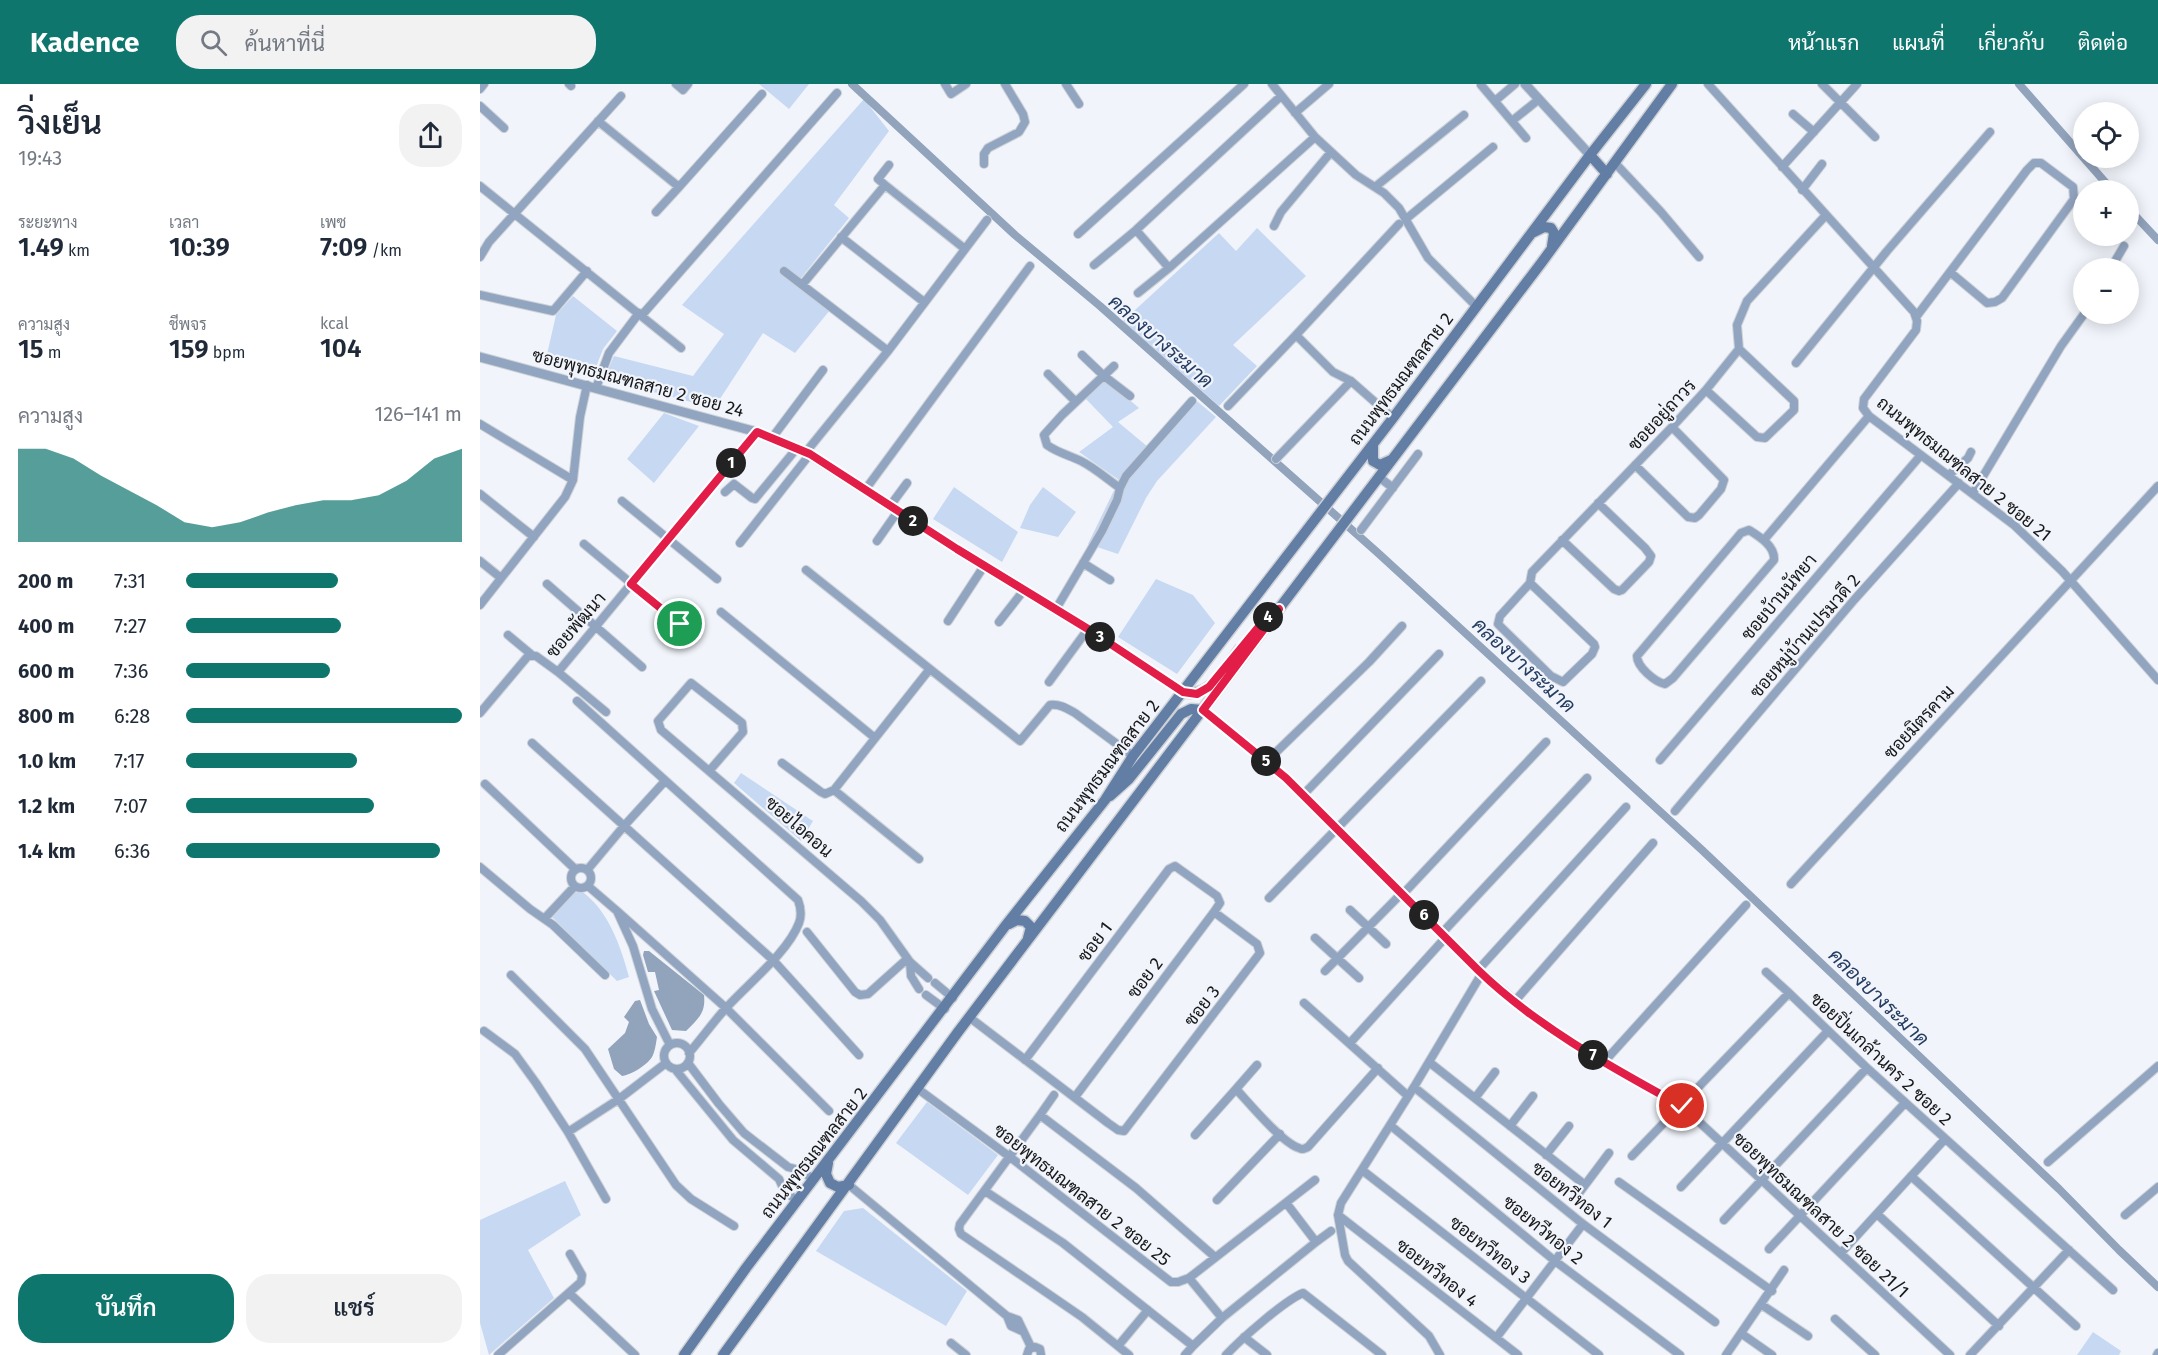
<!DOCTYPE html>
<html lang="th">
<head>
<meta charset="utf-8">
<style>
  body { margin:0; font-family:"Fira Sans",Sarabun,sans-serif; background:#f2f2f3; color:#1f2937; height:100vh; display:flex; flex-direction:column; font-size:22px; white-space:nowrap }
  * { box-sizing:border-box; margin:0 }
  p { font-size:20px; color:#747a83 }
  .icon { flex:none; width:33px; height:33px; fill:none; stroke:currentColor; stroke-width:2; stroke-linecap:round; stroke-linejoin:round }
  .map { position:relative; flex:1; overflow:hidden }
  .details { display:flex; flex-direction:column; background:#fff; width:480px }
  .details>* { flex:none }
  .fabs { position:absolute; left:1593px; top:18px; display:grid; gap:12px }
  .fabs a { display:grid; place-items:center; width:66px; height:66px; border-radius:50%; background:#fff; box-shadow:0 3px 15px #0003; font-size:30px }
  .pin { position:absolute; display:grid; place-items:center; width:51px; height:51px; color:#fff; margin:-26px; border:3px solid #fff; border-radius:50%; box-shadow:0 2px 6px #0007 }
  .km { position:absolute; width:30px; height:30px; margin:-15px; border-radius:50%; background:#222; color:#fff; font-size:16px; line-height:30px; text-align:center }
  .round { display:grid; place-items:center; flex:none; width:63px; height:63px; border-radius:24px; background:#f2f2f3 }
  .overview { display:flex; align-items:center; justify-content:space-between; height:102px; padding:0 18px }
  h1 { font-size:33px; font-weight:600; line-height:45px }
  .metrics { display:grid; grid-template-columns:repeat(3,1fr); gap:9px; height:102px; padding:6px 18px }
  .metrics div { display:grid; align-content:center }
  .metrics b { font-size:26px; font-weight:600 }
  .metrics small { font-size:16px; font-weight:400 }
  .metrics p { font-size:16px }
  .chart { height:168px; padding:12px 18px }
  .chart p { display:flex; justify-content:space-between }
  .chart svg { width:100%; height:108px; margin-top:6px; fill:#0f766e; opacity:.7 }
  .action { display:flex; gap:12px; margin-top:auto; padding:12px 18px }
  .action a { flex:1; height:69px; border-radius:24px; background:#0f766e; color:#fff; font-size:24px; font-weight:600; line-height:69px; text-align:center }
  .action a+a { background:#f2f2f3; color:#1f2937 }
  ul { padding:0 18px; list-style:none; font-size:20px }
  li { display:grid; grid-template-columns:96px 72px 1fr; align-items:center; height:45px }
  li i { height:15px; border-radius:8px; background:#0f766e }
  header { display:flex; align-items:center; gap:36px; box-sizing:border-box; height:84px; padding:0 30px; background:#0f766e; color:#fff }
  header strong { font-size:28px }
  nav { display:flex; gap:33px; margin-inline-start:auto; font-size:21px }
  .search { width:420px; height:54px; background:#f2f2f3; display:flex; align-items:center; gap:15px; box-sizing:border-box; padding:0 21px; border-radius:24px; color:#747a83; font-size:22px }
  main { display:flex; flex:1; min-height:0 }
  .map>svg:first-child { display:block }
</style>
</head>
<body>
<header>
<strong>Kadence</strong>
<div class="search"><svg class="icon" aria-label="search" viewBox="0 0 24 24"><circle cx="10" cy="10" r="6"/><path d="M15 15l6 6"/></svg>ค้นหาที่นี่</div>
<nav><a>หน้าแรก</a><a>แผนที่</a><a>เกี่ยวกับ</a><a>ติดต่อ</a></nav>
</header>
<main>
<section class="details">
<div class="overview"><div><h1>วิ่งเย็น</h1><p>19:43</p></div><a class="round"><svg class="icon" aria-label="share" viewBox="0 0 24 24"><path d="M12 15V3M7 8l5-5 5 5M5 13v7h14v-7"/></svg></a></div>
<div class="metrics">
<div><p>ระยะทาง</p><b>1.49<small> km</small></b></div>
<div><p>เวลา</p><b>10:39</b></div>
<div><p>เพซ</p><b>7:09<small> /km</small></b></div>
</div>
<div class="metrics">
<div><p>ความสูง</p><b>15<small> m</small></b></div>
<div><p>ชีพจร</p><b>159<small> bpm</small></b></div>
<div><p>kcal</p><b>104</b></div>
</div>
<div class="chart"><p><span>ความสูง</span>126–141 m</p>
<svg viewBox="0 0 160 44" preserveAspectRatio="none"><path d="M0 44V6L10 6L20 10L30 17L40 23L50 29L60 36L70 38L80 36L90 32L100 29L110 27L120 27L130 25L140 19L150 10L160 6V44z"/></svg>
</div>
<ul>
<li><b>200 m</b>7:31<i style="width:55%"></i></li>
<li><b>400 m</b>7:27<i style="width:56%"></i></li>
<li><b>600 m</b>7:36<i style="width:52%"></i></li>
<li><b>800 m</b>6:28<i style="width:100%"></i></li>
<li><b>1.0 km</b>7:17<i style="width:62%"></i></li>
<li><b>1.2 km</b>7:07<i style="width:68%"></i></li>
<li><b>1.4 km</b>6:36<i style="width:92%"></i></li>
</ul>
<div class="action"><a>บันทึก</a><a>แชร์</a></div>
</section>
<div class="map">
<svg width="1678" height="1271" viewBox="0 0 1678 1271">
  <rect width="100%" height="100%" fill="#f1f5fb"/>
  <!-- green -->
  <path fill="#c7d8f2" d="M279,0H329L309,25Z
    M384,15L409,47L354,121L369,134L317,199L350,226L315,269L283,249L234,324L124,295L134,272L213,292L244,250L202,221Z
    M777,144L826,192L753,261L777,282L739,322L643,237L739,149L756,167Z
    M93,212L137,247L123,265L113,291L65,279L76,231Z
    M625,295L659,324L638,338L668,363L712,313L736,333L677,397L666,414L638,470L608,460L639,396L599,368L633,343L605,314Z
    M184,329L219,342L174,399L147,375Z
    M474,403L538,448L522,478L453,435Z
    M563,403L596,428L578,453L540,444L550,421Z
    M676,495L713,511L735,539L697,590L638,553Z
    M261,689L333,737L321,757L254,699Z
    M101,807C128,825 141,863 149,893L137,897L72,833L95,809Z
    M447,1018L518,1071L488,1111L416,1059Z
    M85,1097L101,1131L48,1166L74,1214L9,1271L0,1239V1136Z
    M383,1124L487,1207L466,1242L336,1167L364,1127Z
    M1613,1248L1641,1267L1639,1271H1597Z"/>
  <!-- water -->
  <path fill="#92a3bc" d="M164,867H169L224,911C226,929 218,935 206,947L192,946L174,907L179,906L175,888H168L163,871Z
    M160,916L169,940L177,953C176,959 175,968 172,973C167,981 151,991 142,992L134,985L128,965L145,949L149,938L144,933L155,917Z"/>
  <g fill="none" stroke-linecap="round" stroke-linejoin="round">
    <!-- canal -->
    <path stroke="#92a3bc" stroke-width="8" d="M372,0L535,151L620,222L898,469L1222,766L1579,1105L1639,1166L1678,1203
      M1539,0L1632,106
      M1648,124L1678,156"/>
    <defs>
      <path id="minor" d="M89,0L91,2
        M196,0L203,6L208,0
        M465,0L471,10L486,0
        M586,0L599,20
        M792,0L835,53L876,91L904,109L919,124L948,174L997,223
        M1228,0L1434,228L1437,237L1436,246L1384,315L1383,324L1389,332L1534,441L1582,487L1678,596
        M1342,0L1395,53
        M1001,1L1046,54
        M0,5L4,0
        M1015,17L1035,0
        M0,22L24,44
        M815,29L849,0
        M1313,30L1334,48
        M118,37L199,103L282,10
        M1032,37L1058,16
        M1135,79L1181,128L1219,173
        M504,80V70L508,64L539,48L545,38L543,30L525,0
        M1302,83L1377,0
        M405,101L398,95L409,81
        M0,102L201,264
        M895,103L984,31
        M1322,106L1342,80
        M176,128L199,103
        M926,135L1013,63
        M794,142L801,128L851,68
        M656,146L689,184L835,53
        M598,150L764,0
        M361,153L444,218
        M0,173L9,158L141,12
        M614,181L656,146L801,12
        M1631,184L1644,162
        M304,187L408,267
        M322,201L405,101L485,165
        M658,209L689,184
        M0,211L73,227L107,187
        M162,231L357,9
        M1436,233L1547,86L1554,79H1561L1593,103L1594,115L1522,214L1515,218L1507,219L1470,188
        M602,271L624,292L650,312
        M1316,279L1407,167L1510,48
        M568,290L596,318
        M116,304L129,269L159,229
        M1226,306L1277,353L1285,354L1314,326V317L1259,265
        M748,322L816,251
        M913,334L871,297L853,288L816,251L919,140
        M0,340L93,396
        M292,354L343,286
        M326,368L408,267L507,136
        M796,375L871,297
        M1155,381L1208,433L1215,434L1219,431L1241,405L1244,396L1192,343
        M1469,391L1488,374L1491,368
        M899,393L913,404
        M640,404L646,392L712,317
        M385,406L550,182
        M245,408L254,400L272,414L275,415L317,364
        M1493,409L1581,262L1604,230
        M0,410L54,453
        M142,417L237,495
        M410,422L427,399
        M881,446L938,370
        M1269,446C1280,453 1295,462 1294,476L1193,594L1185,600C1175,598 1157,583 1157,572L1261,449Z
        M1082,456L1134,505L1139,507L1142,506L1169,478L1171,472L1165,464L1118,419
        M1284,456L1389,332
        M397,457L418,427
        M260,459L330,370
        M104,460L200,540
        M0,477L21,494
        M603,479L630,496
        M326,486L540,657L570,621C580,620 586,624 595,629L653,672
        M1050,499L1114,560L1115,563L1112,570L1083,598L1071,592L1023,545L1018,540L1020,532L1050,499L1052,488L1192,343L1226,306L1259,265L1257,241L1267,217L1346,131
        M67,500L162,583
        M0,521L85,413L93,396L100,333L107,301
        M576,525L622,447L637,416L640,404C627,395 615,384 601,377C589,371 578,369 567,361L564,351L582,331L634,282
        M241,528L395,654
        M468,537L504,482
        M519,538L544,506
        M28,551L52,571
        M78,588L126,628
        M569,598L608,545
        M97,617L318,816C321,824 322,831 319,839C308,868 269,899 247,923C234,937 222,954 209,969
        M723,626L805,694L1002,889C1023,907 1044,925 1067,941C1110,972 1156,997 1202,1022L1470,1271
        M0,629L48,572H56L78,588L277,348
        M52,659L293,876L379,971
        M1180,676L1441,371
        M787,677L889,578L922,542
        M302,679L341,708L345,710L354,706L449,586
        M230,686L263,648L262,639L211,599L178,637L181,646L381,817L400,836L430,878L448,894
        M5,700L95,785
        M354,706L439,775
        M823,711L959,570
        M1195,727L1374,516L1479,399
        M0,783L50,825L73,841L125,891
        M91 794a10 10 0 1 1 20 0a10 10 0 1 1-20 0Z
        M108,785L144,742L185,697
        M1311,800L1678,402
        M108,802L137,827L153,862L172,925L190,961
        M923,810L1066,658
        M789,814L1001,597
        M870,826L906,860
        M137,827L246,924L349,1027
        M65,834L95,802
        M327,848L375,908L380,911L388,910L427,875
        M962,849L1107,694
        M835,854L879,894
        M430,878L431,892L439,905
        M998,886L1146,723
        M845,887L922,809
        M1286,888L1309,909
        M31,891L105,965L196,1101L211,1115L254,1142
        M455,899L473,914
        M446,911L465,925
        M1035,917L1173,759
        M824,919L928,1012
        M489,933L628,1039L638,1046L644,1047L780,869L777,860L734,828
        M4,947L35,970L56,999L88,1048L126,1115
        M870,959L966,853
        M184 972a13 13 0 1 1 26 0a13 13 0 1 1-26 0Z
        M545,976L689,785L695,782L737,812L740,819L734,828L595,1013
        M949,978L1105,1101
        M1124,978L1266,821
        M208,979L239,1020L264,1049L308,1083L319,1086L334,1095
        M195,985L253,1056L299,1095L304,1106L317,1117
        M934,1003L1103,1140L1235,1238
        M438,1005L530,1073L691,1198H698L709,1194L835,1096
        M756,1005L777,981
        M995,1014L1015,988
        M560,1031L574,1011
        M910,1041L1075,1177L1200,1271
        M1030,1042L1053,1012
        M88,1048L139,1015L186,979
        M715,1051L756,1005C769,1019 802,1059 819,1064C823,1066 823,1065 828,1063L898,984
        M1066,1071L1089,1042
        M1152,1072L1309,909L1387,984L1633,1206
        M1568,1078L1678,982
        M882,1086L1119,1271
        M1431,1092L1596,1242
        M1139,1098L1292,1207
        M369,1101L527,1232L538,1236L551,1263
        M1201,1103L1348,947
        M505,1107L583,1159L713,1262L705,1271
        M1096,1113L1129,1069
        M737,1116L800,1050
        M1397,1130L1519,1242
        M858,1131L1038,1271
        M1645,1131L1678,1103
        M1244,1136L1387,984
        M836,1158L851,1147
        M1289,1165L1425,1019
        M1361,1169L1465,1055
        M709,1194L742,1234
        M89,1209L155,1271
        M1282,1221L1328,1252
        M527,1232L531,1242L542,1247
        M1355,1235L1395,1271
        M1262,1250L1292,1271
        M764,1253L787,1271
        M1016,1254L1103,1140
        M471,1259L486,1271
        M638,1262L668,1226
        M713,1262L742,1234L836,1158L807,1120
        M18,1271L101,1198L102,1191L90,1170
        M547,1271L549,1265L555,1263L560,1265L561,1271
        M649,1271L602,1233L481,1150L479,1145L480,1140L560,1031L656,1104L735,1173
        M746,1271C761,1255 804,1217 823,1209L902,1271
        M960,1271L949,1252L868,1177L865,1171L858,1131L861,1119L934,1003L1002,889
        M1246,1271L1304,1186
        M1490,1271L1589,1166
        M1677,1271L1678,1269"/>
      <path id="tertiary" d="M1045,0L1110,71
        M0,273L277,348L326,368L477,465L608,545L703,608"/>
      <path id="secondary" d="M1110,71L1127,90
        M1054,148L1064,143L1071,144L1074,149L1072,162
        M893,360V377L900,381L911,376
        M703,608C730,615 745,585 759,566
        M630,712L649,695L701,630L711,625L723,626
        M529,840L537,836L545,837L551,843L548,854
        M348,1079L346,1090L350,1099L358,1103L369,1101
        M204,1271L266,1184L526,841L625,716L653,672L913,334L1110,71L1166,0
        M243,1271L478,948L1062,178L1192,0"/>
    </defs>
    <!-- minor casing -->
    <use href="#minor" stroke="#ced2d7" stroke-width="10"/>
    <!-- tertiary casing -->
    <use href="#tertiary" stroke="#ced2d7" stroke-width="11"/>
    <!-- secondary casing -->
    <use href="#secondary" stroke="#ced2d7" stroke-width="13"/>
    <!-- minor -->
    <use href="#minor" stroke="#92a5c0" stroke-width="8"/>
    <!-- tertiary -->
    <use href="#tertiary" stroke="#92a5c0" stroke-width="9"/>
    <!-- secondary -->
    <use href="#secondary" stroke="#637ea5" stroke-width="10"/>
  </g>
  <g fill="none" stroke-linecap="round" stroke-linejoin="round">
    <defs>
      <path id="route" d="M200,540L151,500L277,348L330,370L477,465L608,545L703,608L717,610L729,603L786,534L799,525L723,626L806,694L998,886C1057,943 1131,983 1202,1022"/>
    </defs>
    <!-- route casing -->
    <use href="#route" stroke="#fff" stroke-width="12"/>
    <!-- route -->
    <use href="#route" stroke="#e11d48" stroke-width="8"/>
  </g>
  <g text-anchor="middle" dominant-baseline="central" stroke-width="4.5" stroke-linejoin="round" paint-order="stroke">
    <!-- street labels -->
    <g font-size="18" fill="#17181a" stroke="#f1f5fb">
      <text transform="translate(921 295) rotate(-53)">ถนนพุทธมณฑลสาย 2</text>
      <text transform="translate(158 299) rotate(15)">ซอยพุทธมณฑลสาย 2 ซอย 24</text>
      <text transform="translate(1182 331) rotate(-47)">ซอยอยู่ถาวร</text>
      <text transform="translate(1484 385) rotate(39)">ถนนพุทธมณฑลสาย 2 ซอย 21</text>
      <text transform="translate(1299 513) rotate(-50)">ซอยบ้านนัทยา</text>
      <text transform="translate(96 541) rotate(-49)">ซอยพัฒนา</text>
      <text transform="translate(1325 552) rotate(-49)">ซอยหมู่บ้านเปรมวดี 2</text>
      <text transform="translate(1439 638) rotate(-47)">ซอยมิตรคาม</text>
      <text transform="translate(627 682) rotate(-53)">ถนนพุทธมณฑลสาย 2</text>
      <text transform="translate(319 743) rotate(41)">ซอยไอคอน</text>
      <text transform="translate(615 858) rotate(-53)">ซอย 1</text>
      <text transform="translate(665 894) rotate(-53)">ซอย 2</text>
      <text transform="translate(722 922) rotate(-53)">ซอย 3</text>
      <text transform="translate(1401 975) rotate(43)">ซอยปิ่นเกล้านคร 2 ซอย 2</text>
      <text transform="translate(334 1069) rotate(-52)">ถนนพุทธมณฑลสาย 2</text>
      <text transform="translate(602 1111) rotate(38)">ซอยพุทธมณฑลสาย 2 ซอย 25</text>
      <text transform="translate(1092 1111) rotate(38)">ซอยทวีทอง 1</text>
      <text transform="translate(1341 1131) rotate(43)">ซอยพุทธมณฑลสาย 2 ซอย 21/1</text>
      <text transform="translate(1063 1146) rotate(39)">ซอยทวีทอง 2</text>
      <text transform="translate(1010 1166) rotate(38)">ซอยทวีทอง 3</text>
      <text transform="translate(957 1189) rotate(38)">ซอยทวีทอง 4</text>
    </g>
    <!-- water labels -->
    <g font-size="20" font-style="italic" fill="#253d62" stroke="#f1f5fb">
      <text transform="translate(681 257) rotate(41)">คลองบางระมาด</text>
      <text transform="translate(1044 581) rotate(42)">คลองบางระมาด</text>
      <text transform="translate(1399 913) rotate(44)">คลองบางระมาด</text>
    </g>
  </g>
</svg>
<div class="fabs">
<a><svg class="icon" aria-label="locate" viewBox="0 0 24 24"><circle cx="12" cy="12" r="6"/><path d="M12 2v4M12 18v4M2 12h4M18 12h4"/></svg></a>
<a>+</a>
<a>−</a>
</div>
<div class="pin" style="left:200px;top:540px;background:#1e9e55"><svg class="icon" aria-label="arrive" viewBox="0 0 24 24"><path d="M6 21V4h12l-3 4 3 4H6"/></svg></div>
<div class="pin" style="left:1202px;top:1022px;background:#d93025"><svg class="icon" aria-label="check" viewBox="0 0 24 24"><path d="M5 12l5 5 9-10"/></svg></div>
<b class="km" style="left:251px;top:379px">1</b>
<b class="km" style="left:433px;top:437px">2</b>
<b class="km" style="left:620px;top:553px">3</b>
<b class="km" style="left:788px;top:533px">4</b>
<b class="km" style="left:786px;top:677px">5</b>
<b class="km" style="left:944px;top:831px">6</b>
<b class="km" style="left:1113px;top:971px">7</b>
</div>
</main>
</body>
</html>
